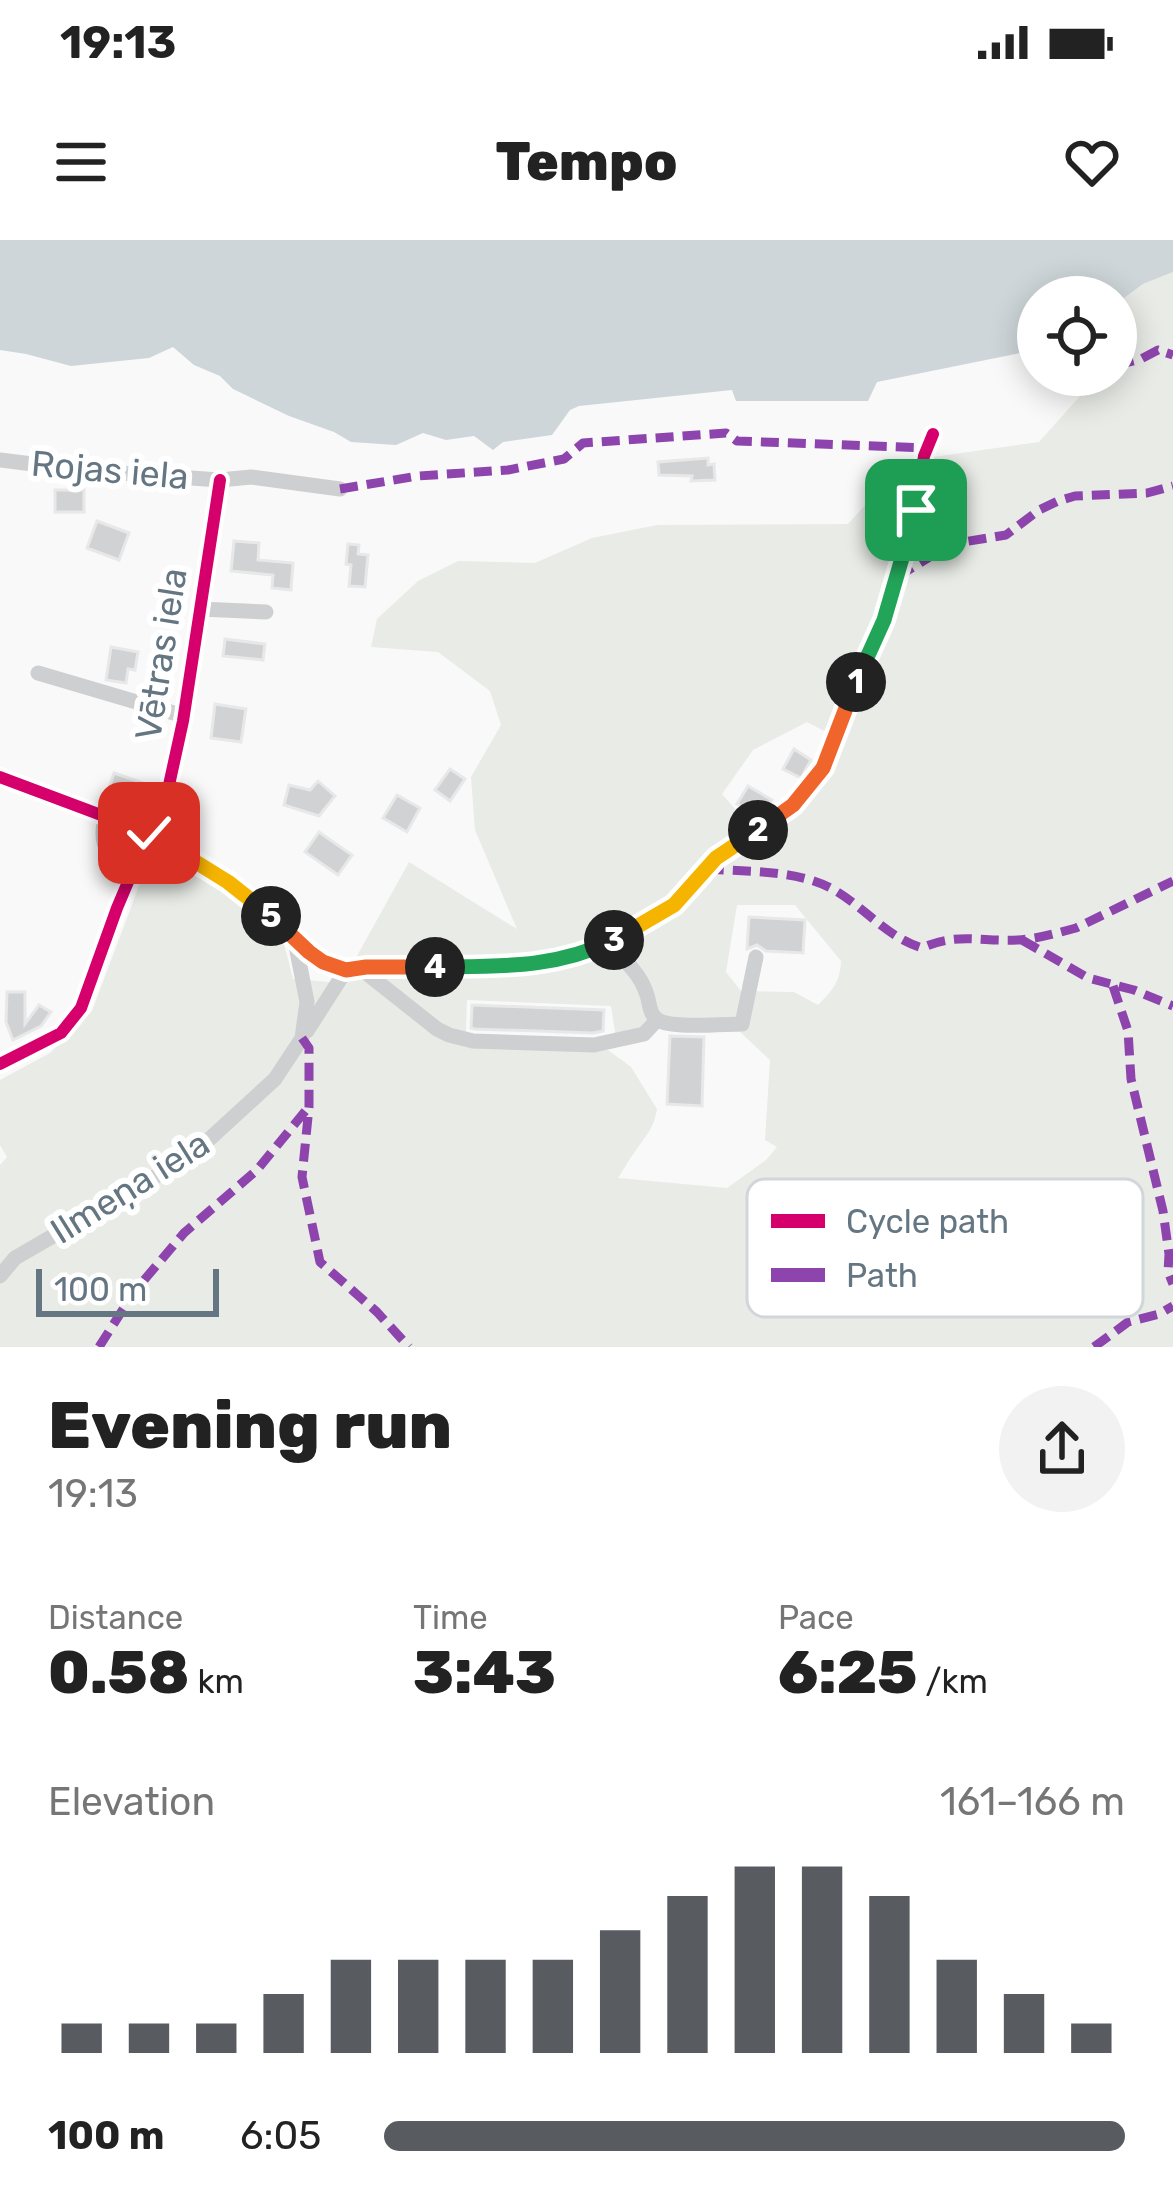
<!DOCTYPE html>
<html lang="en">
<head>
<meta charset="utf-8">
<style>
  body { margin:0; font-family:Rubik,sans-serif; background:#f2f2f2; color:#222; height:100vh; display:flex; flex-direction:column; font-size:45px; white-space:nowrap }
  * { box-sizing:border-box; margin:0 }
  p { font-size:39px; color:#767676 }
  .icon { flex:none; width:66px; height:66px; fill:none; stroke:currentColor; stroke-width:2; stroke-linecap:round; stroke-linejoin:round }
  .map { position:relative; height:1107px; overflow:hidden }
  .details { display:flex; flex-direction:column; background:#fff; flex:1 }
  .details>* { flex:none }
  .controls { position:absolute; left:1017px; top:36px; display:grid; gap:24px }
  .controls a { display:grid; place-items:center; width:120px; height:120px; border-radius:50%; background:#fff; box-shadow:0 6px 30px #0003; font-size:60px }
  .scale { position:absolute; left:36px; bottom:30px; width:183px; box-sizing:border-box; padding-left:12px; border:6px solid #657683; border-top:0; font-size:33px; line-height:42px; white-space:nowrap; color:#657683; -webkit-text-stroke:9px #fff; paint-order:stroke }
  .pin { position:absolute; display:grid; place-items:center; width:102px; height:102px; color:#fff; margin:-51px; border-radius:24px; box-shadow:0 6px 18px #0006 }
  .km { position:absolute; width:60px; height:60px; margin:-30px; border-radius:50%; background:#222; color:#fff; font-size:33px; line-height:60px; text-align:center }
  .round { display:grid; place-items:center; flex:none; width:126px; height:126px; border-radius:63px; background:#f2f2f2 }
  .summary { display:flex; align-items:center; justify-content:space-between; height:204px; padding:0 48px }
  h1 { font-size:66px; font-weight:800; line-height:90px }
  .metrics { display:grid; grid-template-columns:repeat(3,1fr); gap:18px; height:204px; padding:12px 48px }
  .metrics div { display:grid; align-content:center }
  .metrics b { font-size:60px; font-weight:800 }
  .metrics small { font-size:33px; font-weight:400 }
  .metrics p { font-size:33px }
  .chart { height:336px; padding:24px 48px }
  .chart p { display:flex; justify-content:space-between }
  .chart svg { width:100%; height:216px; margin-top:12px; stroke:#585c60; stroke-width:6 }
  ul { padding:0 48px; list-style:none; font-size:39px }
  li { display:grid; grid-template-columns:192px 144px 1fr; align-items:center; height:90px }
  li i { height:30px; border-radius:15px; background:#585c60 }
  .status { display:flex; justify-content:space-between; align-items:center; height:84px; padding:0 60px; background:#fff; direction:ltr }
  .status svg { height:33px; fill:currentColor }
  header { display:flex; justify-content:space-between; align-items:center; height:156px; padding:0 48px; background:#fff; font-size:54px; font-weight:800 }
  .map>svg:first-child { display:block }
</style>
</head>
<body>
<div class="status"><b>19:13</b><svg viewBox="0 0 49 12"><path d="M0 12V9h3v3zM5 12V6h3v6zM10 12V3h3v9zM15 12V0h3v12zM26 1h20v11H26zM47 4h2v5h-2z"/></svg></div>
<header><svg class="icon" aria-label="menu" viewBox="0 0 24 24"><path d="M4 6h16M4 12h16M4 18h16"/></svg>Tempo<svg class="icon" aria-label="heart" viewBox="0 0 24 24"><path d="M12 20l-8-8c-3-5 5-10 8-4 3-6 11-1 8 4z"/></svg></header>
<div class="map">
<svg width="1173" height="1107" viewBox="0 0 1173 1107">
  <rect width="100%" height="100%" fill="#f9f9f9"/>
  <!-- green -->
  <path fill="#e8ebe6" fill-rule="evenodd" d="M1173,32V1107H0V925L7,917L0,905V840L50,813L92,771L153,609L263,677L283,700L293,739L342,743L409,622L517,689L475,590L471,537L501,485L490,451L438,412L371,407L377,379L418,341L458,321L535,323L592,298L657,285L848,284L905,221L1039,202L1080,156L1083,148L1050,142L1043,135H1116V64L1143,44ZM807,482L830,494C810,537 793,553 758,584L741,576L722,554L753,510ZM737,665H795L841,721C840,742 833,750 818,765L794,752L741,751L726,732ZM467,760L611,766L617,804L661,787L738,790L770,820L765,900L777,907L766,920L727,948L618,938C623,931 628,921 634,913C646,895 653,891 657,869L631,827L608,810L472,807L466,791Z"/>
  <!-- water -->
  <path fill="#ced6d9" d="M0,0H1173V32L1143,44L1116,64V57H1038V120L1033,123L1020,113L877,142L868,161H736L732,150L579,166L570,170L552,195L503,202L493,210L474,196L446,200L423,193L396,205L351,202L334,192L289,176L233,149L220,136L194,125L173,107L149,118L71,126L26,114L0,110Z"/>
  <!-- building -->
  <path fill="#d0d2d3" stroke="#e8e8e8" stroke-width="3" d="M708,218V225L714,224L715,240L691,241L692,236L659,235L658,222Z
    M55,250H84V272H55Z
    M97,281L129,293L119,320L87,308Z
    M234,301L259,303L258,320L293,323L291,350L272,348L273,335L231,331Z
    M348,304L359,305L358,314L368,315L365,347L349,346L351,325L346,324Z
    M225,399L265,404L263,420L223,416Z
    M111,407L138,412L135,430L128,429L126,443L106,440Z
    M215,464L246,469L241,502L211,498Z
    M794,509L811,520L801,538L783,529Z
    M450,529L465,539L450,561L435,550Z
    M114,533L146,544L138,568L106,557Z
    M318,541L335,556L319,576L284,565L289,545L310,550Z
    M748,546L772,560L767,568L757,576L737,564Z
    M397,555L420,568L407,592L383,578Z
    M319,592L352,615L338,635L305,612Z
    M749,677L805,680L803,713L766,711L757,705L747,709Z
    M7,752H25V784L39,765L51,772L41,786L13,800L6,782Z
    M472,765L604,770L603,791L593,793L475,789L471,788Z
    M670,796L704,797L702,866L667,864Z"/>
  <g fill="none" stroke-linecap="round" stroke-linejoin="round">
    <!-- minor -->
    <path stroke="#cecfd0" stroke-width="15" d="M0,220L89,231L220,240L251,237L340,249
      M200,369L266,372
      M38,433L184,476
      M0,537L149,593L228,642L323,721L346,730L366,727L542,724L607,704L673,665L716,618L771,581L804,554L823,528L849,458L884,380L916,270L924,216L933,194
      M105,578C98,607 109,619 134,629
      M607,704C623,719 640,732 647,755C650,764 649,774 658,780C672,789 724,784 742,784L756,717
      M360,728L437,789L449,795L473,801L594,805L644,794L657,780
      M307,791L346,730
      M0,824L61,793L81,768L117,668L169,545L183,481L220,240
      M0,1036L15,1018L191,916L275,839L302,798L307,762L295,701"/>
    <!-- quiet -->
    <path stroke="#8e44ad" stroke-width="9" stroke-dasharray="18 9" stroke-linecap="butt" d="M1116,125L1141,119L1158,110L1173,115
      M340,249L418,236L508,230L564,219L583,203L726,193L737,201L928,208
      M897,337L951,304L1006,295L1039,270L1058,261L1075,256L1147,253L1173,246
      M706,629C748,632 799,629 836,651C866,669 887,697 922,708C957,692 981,702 1018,700C1037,699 1057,693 1076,688L1173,641
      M1022,700L1088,738L1134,750L1173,766
      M1113,746L1128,791L1131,839L1163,971L1169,1014L1168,1032L1173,1044
      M302,798L309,808V867L302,937L320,1022L377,1072L409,1107
      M99,1107L134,1052L184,993L257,930L307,869
      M1094,1107L1128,1082L1159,1074L1173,1066"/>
    <defs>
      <path id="cycleway" d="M0,537L149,593L228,642L323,721L346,730L366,727L542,724L607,704L673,665L716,618L771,581L804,554L823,528L849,458L884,380L916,270L924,216L933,194
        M0,824L61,793L81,768L117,668L169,545L183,481L220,240"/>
    </defs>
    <!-- cycleway casing -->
    <use href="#cycleway" stroke="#fff" stroke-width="20"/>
    <!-- cycleway -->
    <use href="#cycleway" stroke="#d6006c" stroke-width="12"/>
  </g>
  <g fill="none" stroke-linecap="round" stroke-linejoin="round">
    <defs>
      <path id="split-1" d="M856,442L884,380L916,270"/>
      <path id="split-2" d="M758,590L793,565L823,528L856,442"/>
      <path id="split-3" d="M614,700L674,665L716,618L758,590"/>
      <path id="split-4" d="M435,727C500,726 554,729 614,700"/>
      <path id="split-5" d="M271,676L309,712L323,722L346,730L366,727H435"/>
      <path id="split-6" d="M149,593L228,642L271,676"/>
    </defs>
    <!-- split-1 casing -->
    <use href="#split-1" stroke="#fff" stroke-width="24"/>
    <!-- split-2 casing -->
    <use href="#split-2" stroke="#fff" stroke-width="24"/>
    <!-- split-3 casing -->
    <use href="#split-3" stroke="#fff" stroke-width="24"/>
    <!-- split-4 casing -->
    <use href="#split-4" stroke="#fff" stroke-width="24"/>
    <!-- split-5 casing -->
    <use href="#split-5" stroke="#fff" stroke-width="24"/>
    <!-- split-6 casing -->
    <use href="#split-6" stroke="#fff" stroke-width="24"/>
    <!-- split-1 -->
    <use href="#split-1" stroke="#22a559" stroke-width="15"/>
    <!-- split-2 -->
    <use href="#split-2" stroke="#f0652b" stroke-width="15"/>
    <!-- split-3 -->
    <use href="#split-3" stroke="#f5b400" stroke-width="15"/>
    <!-- split-4 -->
    <use href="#split-4" stroke="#22a559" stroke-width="15"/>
    <!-- split-5 -->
    <use href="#split-5" stroke="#f0652b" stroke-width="15"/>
    <!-- split-6 -->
    <use href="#split-6" stroke="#f5b400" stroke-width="15"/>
  </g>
  <g text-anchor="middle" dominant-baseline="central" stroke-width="12" stroke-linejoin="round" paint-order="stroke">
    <!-- street labels -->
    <g font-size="36" fill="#657683" stroke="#fff">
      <text transform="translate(110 230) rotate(5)">Rojas iela</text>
      <text transform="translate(161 414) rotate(-81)">Vētras iela</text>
      <text transform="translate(130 947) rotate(-32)">Ilmeņa iela</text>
    </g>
  </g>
  <!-- legend -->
  <rect x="747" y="939" width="396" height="138" rx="18" fill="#fff" stroke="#d1d6da" stroke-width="3"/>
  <rect x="771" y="974" width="54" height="14" fill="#d6006c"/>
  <rect x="771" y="1028" width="54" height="14" fill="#8e44ad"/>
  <g font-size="33" fill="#657683">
    <text x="846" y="993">Cycle path</text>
    <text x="846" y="1047">Path</text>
  </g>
</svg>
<div class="controls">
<a><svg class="icon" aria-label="locate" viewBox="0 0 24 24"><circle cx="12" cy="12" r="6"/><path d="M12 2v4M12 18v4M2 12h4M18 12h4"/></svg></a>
</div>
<div class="scale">100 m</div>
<div class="pin" style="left:916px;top:270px;background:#1e9e55"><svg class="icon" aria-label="arrive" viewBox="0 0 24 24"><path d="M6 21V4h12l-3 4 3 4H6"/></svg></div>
<div class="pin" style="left:149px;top:593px;background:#d93025"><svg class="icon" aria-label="check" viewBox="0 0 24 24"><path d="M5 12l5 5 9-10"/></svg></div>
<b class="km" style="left:856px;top:442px">1</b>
<b class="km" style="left:758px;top:590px">2</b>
<b class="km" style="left:614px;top:700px">3</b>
<b class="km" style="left:435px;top:727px">4</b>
<b class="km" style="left:271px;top:676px">5</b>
</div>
<section class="details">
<div class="summary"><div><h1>Evening run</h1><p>19:13</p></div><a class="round"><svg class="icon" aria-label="share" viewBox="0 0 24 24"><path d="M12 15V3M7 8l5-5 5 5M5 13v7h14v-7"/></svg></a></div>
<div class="metrics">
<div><p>Distance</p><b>0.58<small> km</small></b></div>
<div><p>Time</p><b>3:43</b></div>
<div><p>Pace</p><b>6:25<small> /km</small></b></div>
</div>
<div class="chart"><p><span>Elevation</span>161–166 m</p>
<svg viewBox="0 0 160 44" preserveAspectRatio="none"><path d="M5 44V38M15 44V38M25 44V38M35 44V32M45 44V25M55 44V25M65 44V25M75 44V25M85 44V19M95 44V12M105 44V6M115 44V6M125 44V12M135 44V25M145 44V32M155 44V38"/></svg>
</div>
<ul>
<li><b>100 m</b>6:05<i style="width:100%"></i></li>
</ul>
</section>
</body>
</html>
